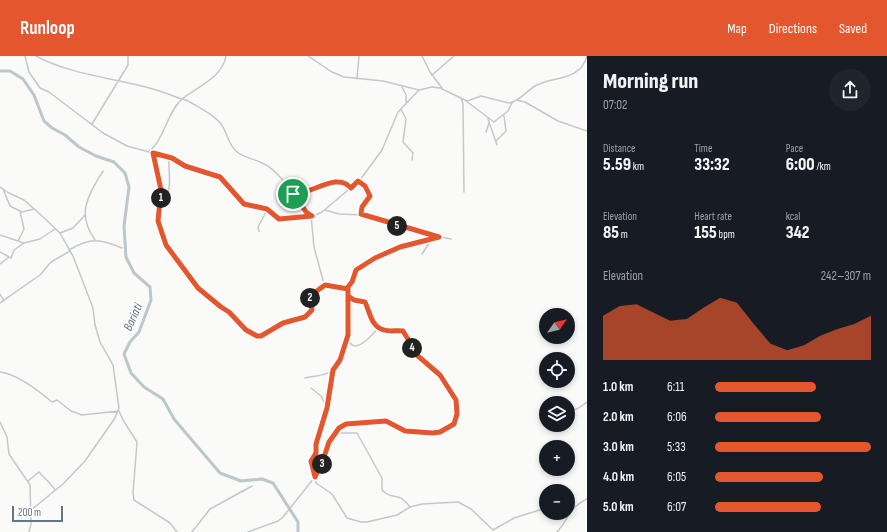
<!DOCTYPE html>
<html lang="en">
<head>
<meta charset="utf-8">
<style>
  body { margin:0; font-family:"Sofia Sans Condensed",sans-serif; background:#20242c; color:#f1f3f6; height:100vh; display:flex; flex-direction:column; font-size:15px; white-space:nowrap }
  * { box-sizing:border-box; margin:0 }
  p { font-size:13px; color:#9ea1a6 }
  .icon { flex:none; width:22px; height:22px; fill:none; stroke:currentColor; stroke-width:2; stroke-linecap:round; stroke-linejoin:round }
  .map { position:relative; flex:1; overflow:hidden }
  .sheet { display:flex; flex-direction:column; background:#171b24; width:300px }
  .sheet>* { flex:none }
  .needle { width:26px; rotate:56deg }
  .fabs { position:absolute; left:539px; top:252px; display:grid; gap:8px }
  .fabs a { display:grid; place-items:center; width:36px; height:36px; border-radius:50%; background:#171b24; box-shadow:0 2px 6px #0003; font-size:20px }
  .scale { position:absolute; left:12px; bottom:10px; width:51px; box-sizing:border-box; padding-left:4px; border:2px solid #657683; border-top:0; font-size:11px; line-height:14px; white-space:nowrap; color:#657683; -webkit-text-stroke:3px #fff; paint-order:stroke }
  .pin { position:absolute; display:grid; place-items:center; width:34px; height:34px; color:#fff; margin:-17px; border:2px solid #fff; border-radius:50%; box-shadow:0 1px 4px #0007 }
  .km { position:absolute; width:20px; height:20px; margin:-10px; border-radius:50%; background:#222; color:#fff; font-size:11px; line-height:20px; text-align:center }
  .round { display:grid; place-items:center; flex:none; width:42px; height:42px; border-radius:21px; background:#20242c }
  .head { display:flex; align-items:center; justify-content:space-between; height:68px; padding:0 16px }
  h1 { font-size:22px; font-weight:800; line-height:30px }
  .figures { display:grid; grid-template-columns:repeat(3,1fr); gap:6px; height:68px; padding:4px 16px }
  .figures div { display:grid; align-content:center }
  .figures b { font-size:17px; font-weight:800 }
  .figures small { font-size:11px; font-weight:400 }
  .figures p { font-size:11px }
  .chart { height:112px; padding:8px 16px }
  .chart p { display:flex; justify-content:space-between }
  .chart svg { width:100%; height:72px; margin-top:4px; fill:#e4572e; opacity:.7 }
  ul { padding:0 16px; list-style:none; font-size:13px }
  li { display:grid; grid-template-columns:64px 48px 1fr; align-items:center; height:30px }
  li i { height:10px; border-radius:5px; background:#e4572e }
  header { display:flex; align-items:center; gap:24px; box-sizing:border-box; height:56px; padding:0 20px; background:#e4572e; color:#fff }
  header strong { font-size:19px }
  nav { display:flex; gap:22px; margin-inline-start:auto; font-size:14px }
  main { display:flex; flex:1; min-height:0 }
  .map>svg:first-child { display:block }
</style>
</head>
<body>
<header>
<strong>Runloop</strong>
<nav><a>Map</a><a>Directions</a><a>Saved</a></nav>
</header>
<main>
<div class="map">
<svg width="587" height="476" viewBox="0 0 587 476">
  <rect width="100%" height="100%" fill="#fafaf8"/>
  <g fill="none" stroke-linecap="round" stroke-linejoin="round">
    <!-- river -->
    <path stroke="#bbc7cb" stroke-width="3" d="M0,15H10L23,23L34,39L44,65L52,72L65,79L79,91L96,100L114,106L125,117L129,131L124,170L126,201L134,217L150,231L151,244L139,276L130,286L124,298L131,317L144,331L163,343L174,363L220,417L241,425L262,423L273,427L298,466V476"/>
    <!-- street -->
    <path stroke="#c3c8cc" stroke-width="1.5" d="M25,0L29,16L40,32L49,36L103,77L127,90L172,102L185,109L220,121L244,148L269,154L279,163L311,160
      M36,0C79,23 131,22 176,41C181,43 186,43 190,46C200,52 218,61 223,71C228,80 229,89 236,95C245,103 257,103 266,109C271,111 280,121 284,125C294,135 299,154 313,160L322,156L360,124L382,94L398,56L419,34
      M308,0L332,16L344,21L383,25L419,34L432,31L440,32L467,45L481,40L509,47C518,46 527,35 535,30C551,20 580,26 587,0
      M422,0L430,16L442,32
      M432,19L454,0
      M357,23L359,0
      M402,31L406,39V46
      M461,42L463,48L464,136
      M516,44L525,46L558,65L587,75
      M466,45L494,66L508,55L512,47
      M401,53L406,63L403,86L413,97L412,104
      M488,63L497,89
      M92,68L128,9V0
      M486,76L489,67
      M496,85L506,75L504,60
      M148,96C164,85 167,56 182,43C197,31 223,21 226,0
      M153,98L161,134L158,165L166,189L198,232L221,251L229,256L246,274L257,280H261L283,267L305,261L312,254L310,240L325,229
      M358,125L365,130L370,140L362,151L361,158
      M0,131L9,137L24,144L41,159L60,177L73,200L93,252L95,269L100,286L113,309L119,352L115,362L85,405L63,428L31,454
      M3,133L10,150L22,156L34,153
      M293,138C311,139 336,115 351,132
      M294,138L301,125
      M161,146C174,139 168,116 169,101
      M325,154L339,158L366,159L401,172L451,183
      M259,175L258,171L267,154
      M60,177L73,172L85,159
      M0,179L24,187L40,183L55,173
      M95,184C76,157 88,140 103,115
      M18,185L24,173L20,155
      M69,194C91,181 100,183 122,192
      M0,196L11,202L14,194L24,187
      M422,198L431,184
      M0,208L8,202
      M347,232C352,226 352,218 357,213C377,193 415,192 439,181
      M0,238L4,245
      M0,247L40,219L51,206L70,195
      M347,284C349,286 352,290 355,290C362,290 375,277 378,271
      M333,314L327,352L316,388L315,397L312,403L311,411L316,427L332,438L347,462L361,466H367L397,459L410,451L422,448L458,446L471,453L493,474L514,462L546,452
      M0,316C16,318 39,335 52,346L57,344L71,355L82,359L119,355L123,364L137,386L133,437L134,444L170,467L177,476
      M305,322C313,320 325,320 332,315C351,299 350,257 348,234C341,230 331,234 324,228L314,191L311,160
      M311,332L321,340L327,352
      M568,354L577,353L587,346
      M0,366L7,381L9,398L30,429L31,468L29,476
      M336,377H357L382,422V434C392,445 399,435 410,451
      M28,425L39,416C44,422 51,427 55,434
      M192,476L210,453L252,430
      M248,476L278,465L283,461L314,422L323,404L329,386L343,370L355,366L386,365L405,375L433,377L440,376L453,368L457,358L456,344L440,319L418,300L403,275C387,273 377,278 369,258C367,254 367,250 365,246L356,245L349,240
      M557,476C571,461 566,454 587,443"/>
  </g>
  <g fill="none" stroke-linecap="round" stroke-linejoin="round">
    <defs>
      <path id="route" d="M293,138L307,157L312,160L279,163L267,153L244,148L220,121L185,110L172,102L153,97L161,134L158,165L166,189L198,232L221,251L229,256L246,274L257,280H261L283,267L305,261L312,254L310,240L325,229L348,233V279L340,304L333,314L327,352L316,388V397L311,405L315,421L323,404L329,386L339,372L346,368L386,365L405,375L433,377L440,376L454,368L457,358L456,344L440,319L418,300L403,275C397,274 390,276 384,274C371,271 370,256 365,246L354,244L348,240V234L347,232L352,226L356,214L375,202L400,191L439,181L361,158L362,151L370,140L365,130L358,125L351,132C337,115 311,139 293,138"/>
    </defs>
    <!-- route casing -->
    <use href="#route" stroke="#fff" stroke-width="8"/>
    <!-- route -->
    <use href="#route" stroke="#e4572e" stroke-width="5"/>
  </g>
  <g text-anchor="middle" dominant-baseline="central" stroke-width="4" stroke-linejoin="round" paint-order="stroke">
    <!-- water labels -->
    <g font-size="13" font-style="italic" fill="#60757c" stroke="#fff">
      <text transform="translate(133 261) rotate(-66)">Bariati</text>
    </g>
  </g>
</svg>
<div class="fabs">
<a><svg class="needle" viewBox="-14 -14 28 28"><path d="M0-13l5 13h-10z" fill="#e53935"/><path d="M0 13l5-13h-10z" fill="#9ea1a6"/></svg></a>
<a><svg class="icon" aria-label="locate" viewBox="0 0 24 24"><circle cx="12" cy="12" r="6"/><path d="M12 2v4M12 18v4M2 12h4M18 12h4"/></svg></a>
<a><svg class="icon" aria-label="layers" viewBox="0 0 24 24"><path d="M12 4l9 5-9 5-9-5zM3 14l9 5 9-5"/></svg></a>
<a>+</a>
<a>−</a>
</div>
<div class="scale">200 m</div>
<div class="pin" style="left:293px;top:138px;background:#1e9e55"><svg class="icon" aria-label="arrive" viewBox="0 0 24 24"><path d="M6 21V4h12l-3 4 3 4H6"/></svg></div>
<b class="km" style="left:161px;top:142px">1</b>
<b class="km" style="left:310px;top:242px">2</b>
<b class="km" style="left:322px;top:408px">3</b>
<b class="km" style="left:412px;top:292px">4</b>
<b class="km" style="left:397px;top:170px">5</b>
</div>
<section class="sheet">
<div class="head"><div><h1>Morning run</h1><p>07:02</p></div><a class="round"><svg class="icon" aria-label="share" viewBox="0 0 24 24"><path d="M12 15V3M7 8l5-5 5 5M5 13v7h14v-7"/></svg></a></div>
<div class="figures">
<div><p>Distance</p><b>5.59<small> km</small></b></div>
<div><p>Time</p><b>33:32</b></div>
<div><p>Pace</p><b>6:00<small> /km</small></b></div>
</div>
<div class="figures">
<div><p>Elevation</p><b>85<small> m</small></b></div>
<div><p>Heart rate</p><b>155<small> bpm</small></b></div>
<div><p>kcal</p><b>342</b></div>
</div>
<div class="chart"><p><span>Elevation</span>242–307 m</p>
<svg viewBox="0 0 160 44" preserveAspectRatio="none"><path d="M0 44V17L10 11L20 10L30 15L40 20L50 19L60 12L70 6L80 9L90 22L100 34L110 38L120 35L130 29L140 25L150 22L160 17V44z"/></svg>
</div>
<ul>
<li><b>1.0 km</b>6:11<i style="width:65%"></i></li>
<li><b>2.0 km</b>6:06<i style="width:68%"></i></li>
<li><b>3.0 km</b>5:33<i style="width:100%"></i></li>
<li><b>4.0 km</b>6:05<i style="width:69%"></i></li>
<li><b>5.0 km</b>6:07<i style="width:68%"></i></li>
</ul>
</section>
</main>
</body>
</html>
